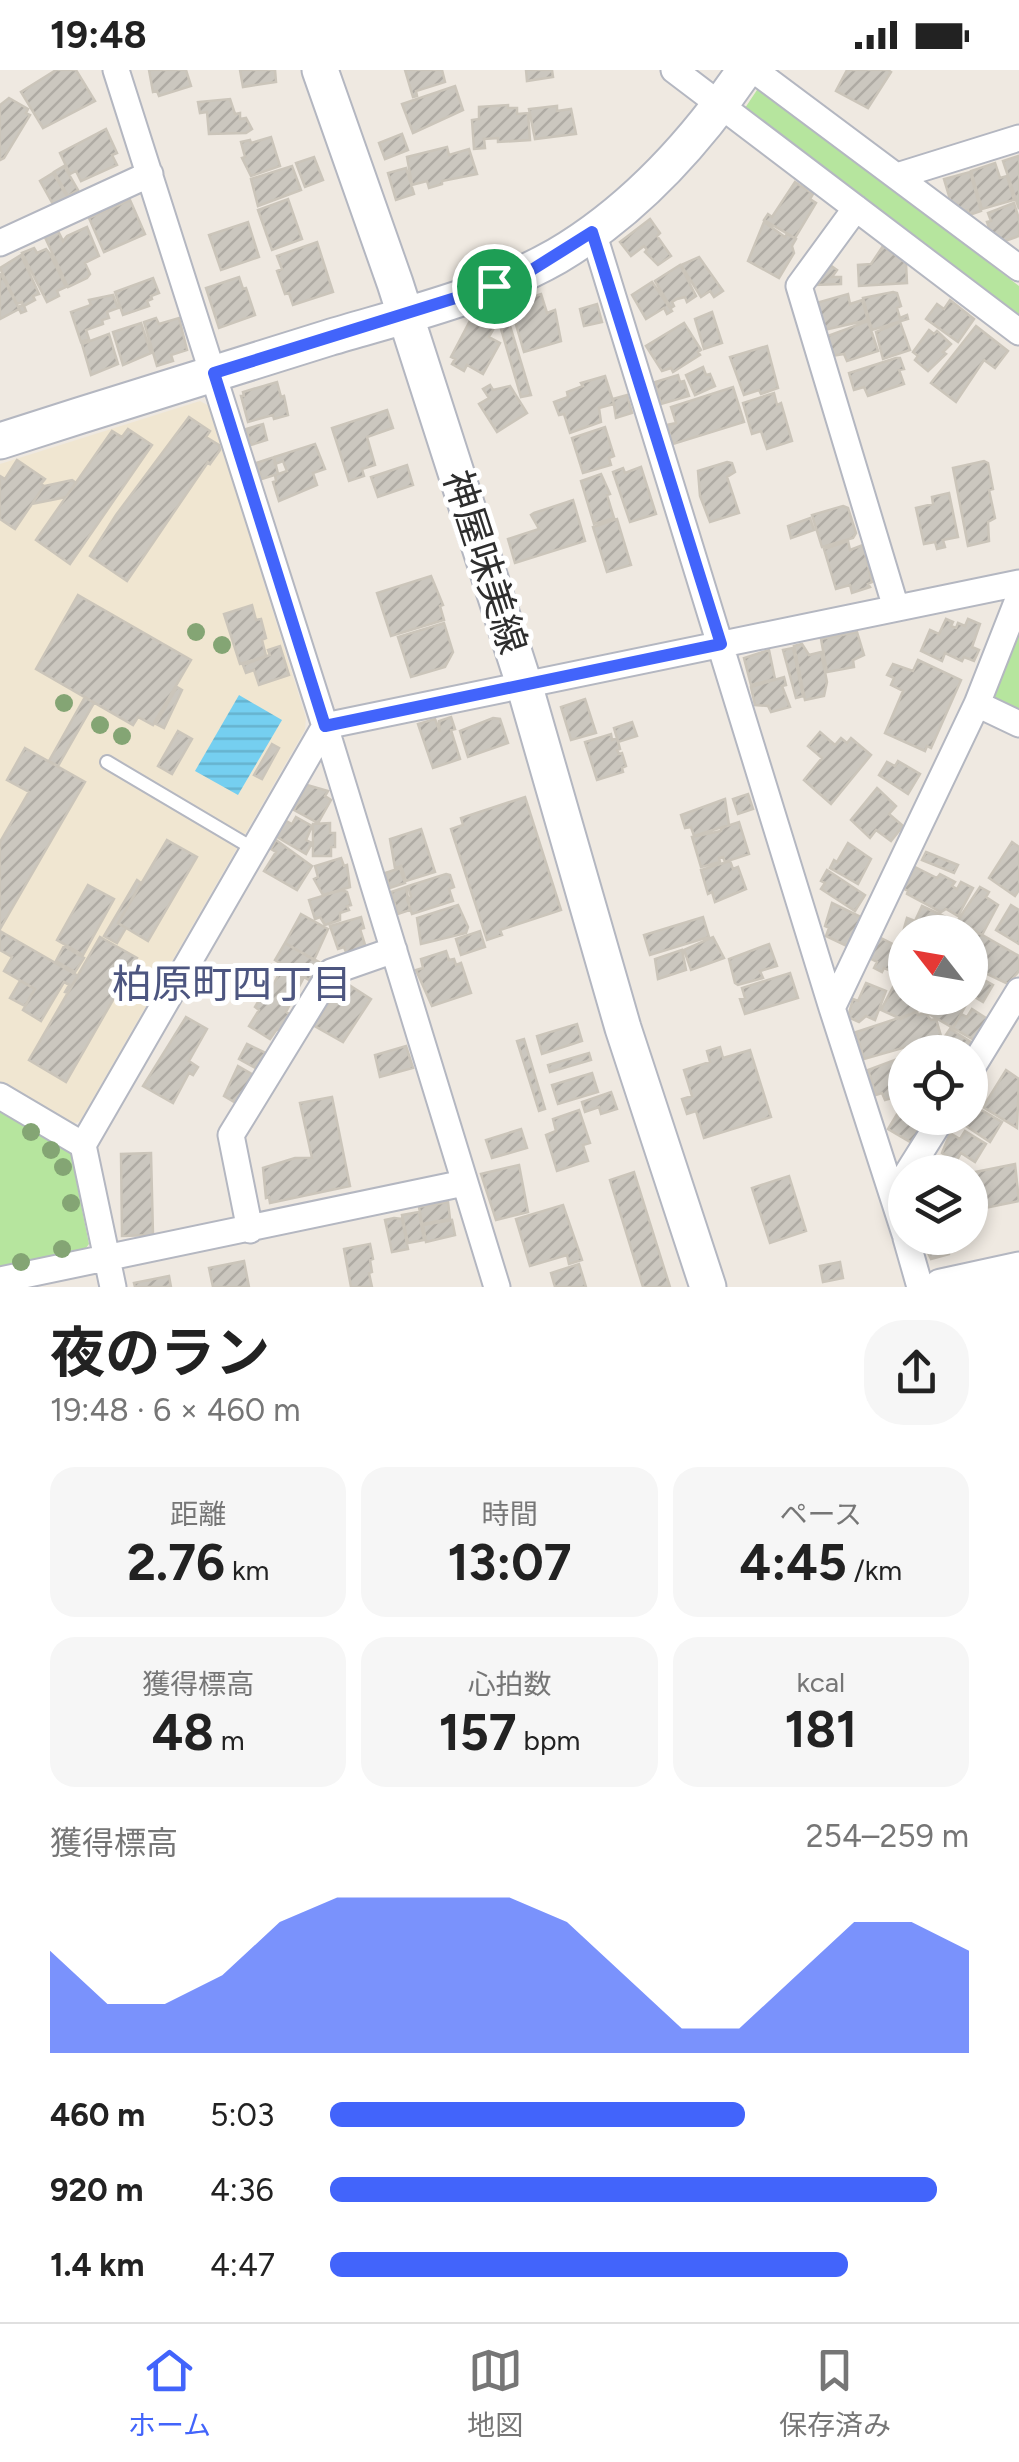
<!DOCTYPE html>
<html lang="ja">
<head>
<meta charset="utf-8">
<style>
  body { margin:0; font-family:Figtree,"Noto Sans JP",sans-serif; background:#f6f6f6; color:#222; height:100vh; display:flex; flex-direction:column; font-size:38px; white-space:nowrap }
  * { box-sizing:border-box; margin:0 }
  p { font-size:32px; color:#767676 }
  .icon { flex:none; width:55px; height:55px; fill:none; stroke:currentColor; stroke-width:2; stroke-linecap:round; stroke-linejoin:round }
  .map { position:relative; height:1217px; overflow:hidden }
  .panel { display:flex; flex-direction:column; background:#fff; flex:1 }
  .panel>* { flex:none }
  .needle { width:65px; rotate:301deg }
  .buttons { position:absolute; left:888px; top:845px; display:grid; gap:20px }
  .buttons a { display:grid; place-items:center; width:100px; height:100px; border-radius:50%; background:#fff; box-shadow:0 5px 15px #0003; font-size:50px }
  .pin { position:absolute; display:grid; place-items:center; width:85px; height:85px; color:#fff; margin:-42px; border:5px solid #fff; border-radius:50%; box-shadow:0 2px 10px #0007 }
  .round { display:grid; place-items:center; flex:none; width:105px; height:105px; border-radius:40px; background:#f6f6f6 }
  .head { display:flex; align-items:center; justify-content:space-between; height:170px; padding:0 50px }
  h1 { font-size:55px; font-weight:700; line-height:75px }
  .figures { display:grid; grid-template-columns:repeat(3,1fr); gap:15px; height:170px; padding:10px 50px }
  .figures div { display:grid; align-content:center; border-radius:25px; background:#f6f6f6; text-align:center }
  .figures b { font-size:50px; font-weight:700 }
  .figures small { font-size:28px; font-weight:400 }
  .figures p { font-size:28px }
  .chart { height:280px; padding:20px 50px }
  .chart p { display:flex; justify-content:space-between }
  .chart svg { width:100%; height:180px; margin-top:10px; fill:#4264fb; opacity:.7 }
  ul { padding:0 50px; list-style:none; font-size:32px }
  li { display:grid; grid-template-columns:160px 120px 1fr; align-items:center; height:75px }
  li i { height:25px; border-radius:12px; background:#4264fb }
  .status { display:flex; justify-content:space-between; align-items:center; height:70px; padding:0 50px; background:#fff; direction:ltr }
  .status svg { height:28px; fill:currentColor }
  .tab-bar { display:flex; justify-content:space-around; align-items:center; height:140px; border-top:2px solid #e0e0e0; background:#fff; font-size:28px; color:#767676 }
  .tab-bar a { display:grid; justify-items:center; gap:5px }
  .tab-bar .on { color:#4264fb }
  .map>svg:first-child { display:block }
</style>
</head>
<body>
<div class="status"><b>19:48</b><svg viewBox="0 0 49 12"><path d="M0 12V9h3v3zM5 12V6h3v6zM10 12V3h3v9zM15 12V0h3v12zM26 1h20v11H26zM47 4h2v5h-2z"/></svg></div>
<div class="map">
<svg width="1019" height="1217" viewBox="0 0 1019 1217">
  <defs>
    <pattern id="water-rules" width="6" height="5" patternUnits="userSpaceOnUse" patternTransform="scale(2.5)"><rect width="6" height="5" fill="#75cff0"/><path d="M0 2.5h6" fill="none" stroke="#66b2ce"/></pattern>
    <pattern id="building-hatch" width="6" height="6" patternUnits="userSpaceOnUse" patternTransform="scale(2.5)"><rect width="6" height="6" fill="#cbc7bf"/><path d="M-1 1l2-2M0 6l6-6M5 7l2-2" fill="none" stroke="#afaba4"/></pattern>
  </defs>
  <rect width="100%" height="100%" fill="#efe9e1"/>
  <!-- education -->
  <path fill="#f0e6d1" d="M200,331L209,336L306,648L305,660L80,1051L71,1055L0,1013V394Z"/>
  <!-- green -->
  <path fill="#b6e59e" d="M759,17L1019,216V252L743,41Z
    M1019,561V643L989,629Z
    M0,1038L62,1074L71,1084L89,1174L83,1182L0,1199Z"/>
  <!-- water -->
  <path fill="url(#water-rules)" d="M239,625L282,650L238,725L195,701Z"/>
  <!-- building -->
  <path fill="url(#building-hatch)" stroke="#cbc5ba" stroke-width="2.5" d="M56,0H76L95,31L43,58L21,22Z
    M149,0H186L191,16L159,26L157,21L153,22Z
    M240,0H275L276,12L243,17Z
    M405,0H442L445,12L416,21L417,26L413,27Z
    M526,0H552L553,7L527,11Z
    M847,0H888L891,2L868,38L836,21Z
    M455,16L463,40L413,63L402,34Z
    M9,28L28,39L26,43L30,45L4,88L0,90V35Z
    M230,29L235,44L240,43V49L246,48L252,59L246,63L209,64L207,42L200,43L198,32Z
    M508,35V38H517V44L528,43L530,70L498,72V68L484,69L485,78L474,79L472,50L479,49V37Z
    M557,36V41L571,39L576,64L535,69L529,39Z
    M106,59L117,83L112,85L117,95L81,111L76,101L70,104L60,83Z
    M402,64L408,80L385,89L379,73Z
    M271,67L280,96L251,106L242,88L245,87L241,72L250,70L251,73Z
    M447,77L449,85L469,79L477,104L442,111V114L429,118L427,111L412,115L407,87Z
    M1018,86L1019,90V139L1003,91Z
    M314,87L323,110L305,117L296,93Z
    M995,93L1000,108L1007,106L1014,130L982,139L971,101Z
    M64,96L78,120L68,126L54,102Z
    M292,96L301,120L258,136L251,109Z
    M406,98L414,124L396,130L388,103Z
    M970,102L981,141L969,145L968,140L959,142L957,134L952,136L944,109Z
    M53,103L68,128L54,136L40,111Z
    M795,112L813,124L810,129L816,133L795,168L764,150L768,144L772,147Z
    M288,129L302,169L272,180L258,140Z
    M130,130L145,164L104,182L89,148Z
    M1014,133L1019,149V166L999,173L993,169L987,152L991,151L988,143Z
    M650,149L660,163L657,166L671,186L658,195L645,182L647,180L644,176L631,186L620,172Z
    M248,152L259,187L221,200L209,165Z
    M764,152L785,167L787,164L796,169L792,176L794,183L779,208L748,191Z
    M87,157L99,186L85,193L90,204L87,208L68,217L44,165L57,159L63,171L67,166Z
    M317,172L333,222L293,235L289,223L285,224L277,201L282,199L277,186Z
    M883,176L906,193L907,213L859,216L858,195L871,194Z
    M34,178L37,183L46,179L50,184L66,217L57,221L59,226L47,232L22,183Z
    M21,185L39,224L33,226L35,230L24,236L26,241L21,243L18,237L23,235L22,232L17,234L0,198Z
    M699,187L723,221L714,227L710,221L701,227L681,195Z
    M680,195L696,226L687,232L685,227L677,229L672,232L674,236L671,238L655,211Z
    M830,195L837,200L832,207H841V214L816,215Z
    M1,204L19,239L0,249V205Z
    M239,207L243,219L246,218L255,245L219,258L206,218Z
    M153,208L159,223L151,226L152,229L147,231L149,236L123,245L115,222Z
    M652,212L672,241L667,244L664,238L646,249L632,225Z
    M893,222L897,223L901,236L897,238L900,248L907,245L908,249L872,260L863,228Z
    M541,224L547,243L555,240L561,271L524,282L510,234Z
    M848,224L850,234L862,230L868,250L824,260L816,233Z
    M113,225L118,238L107,242L109,248L102,250L103,254L86,260L89,269L81,272L71,242L91,235L89,230Z
    M950,230L974,249L958,272L926,249L937,234L944,239Z
    M597,234L602,252L584,256L580,239Z
    M712,242L722,273L704,279L695,249Z
    M472,247L494,258L489,267L500,273L483,304L467,295L464,301L452,294L455,289L451,287Z
    M156,248L159,254L179,248L187,280L171,285L173,291L157,296L144,252Z
    M508,249L531,325L521,327L499,252Z
    M868,251L878,281L847,291L844,284L831,286L825,267Z
    M900,252L910,280L883,289L876,262Z
    M141,253L151,283L123,295L113,262Z
    M684,253L701,280L698,282L700,285L673,302L671,298L662,301L646,276Z
    M976,256L1008,281L995,298L984,290L956,332L931,313Z
    M929,260L934,264L937,261L951,274L943,282L946,284L928,301L915,290L918,286L913,282Z
    M109,264L118,294L91,305L82,274Z
    M767,276L778,318L761,324L759,320L744,325L730,287Z
    M896,288H900L904,299L899,300L904,314L868,326L864,317L854,320L849,303Z
    M703,297L706,305L710,304L715,316L695,325L686,305Z
    M678,305L680,312L684,311L689,326L661,334L655,312Z
    M605,306L614,334L599,338L601,352L570,363L564,344L559,345L554,332L568,327L567,322L583,316L581,313Z
    M277,312L281,327L284,326L288,345L274,349L273,345L248,352L241,326H244L243,322Z
    M490,315L493,320L510,316L527,343L497,362L479,334L489,328L483,319Z
    M733,317L744,352L673,374L667,355L676,353L671,337Z
    M774,323L777,335L781,333L792,371L767,379L761,361L752,364L743,333Z
    M627,325L632,343L616,348L613,329Z
    M387,340L393,358L367,367L375,395L362,399L364,406L349,411L332,358Z
    M189,347L210,361L206,367L219,375L220,380L210,394L208,392L127,511L90,486L116,445Z
    M263,354L267,370L251,375L246,359Z
    M605,357L614,386L609,388L611,395L583,403L572,368Z
    M128,359L152,375L70,494L36,470L112,361L122,367Z
    M315,374L325,399L313,403L317,415L279,431L273,412L276,411L275,405L287,401L283,391L275,394L274,387Z
    M274,387L278,404L262,409L256,393Z
    M17,390L45,409L41,414L44,416L15,459L0,449V406L5,409Z
    M984,391L988,393L993,419L989,420L995,448L988,452L989,471L968,476L953,398Z
    M727,392L732,393L735,402L727,407L739,443L710,452L700,426L698,401Z
    M407,395L413,415L378,427L371,407Z
    M641,397L656,444L630,452L613,402L623,398L625,403Z
    M601,404L610,424L607,425L614,448L594,454L581,411Z
    M72,410L76,413L66,427L32,434L44,416Z
    M949,423L958,467L943,470L945,477L937,479L935,472L924,474L916,438L933,434L932,427Z
    M573,430L585,471L515,493L508,469L539,459L531,445L534,443Z
    M843,436L848,438L856,463L853,468L822,477L812,445Z
    M810,448L814,460L791,468L788,456Z
    M617,449L631,495L607,502L593,457Z
    M848,471L850,480L863,475L872,512L868,514L870,517L852,523L850,515L836,519L824,479Z
    M431,506L443,535L440,536L444,550L391,566L377,523Z
    M78,525L191,590L153,655L138,647L133,655L36,599Z
    M252,535L256,550L261,549L266,568L262,570L266,586L240,594L224,544Z
    M946,549L953,552L951,556L956,558L958,553L965,556L968,549L980,554L972,577L979,580L974,591L964,587L962,591L945,583L942,591L921,581L930,560L939,564Z
    M444,553L453,582L445,597L411,607L398,567Z
    M857,562L864,585L853,590L854,597L827,602L821,569Z
    M802,574L809,585L821,582L827,612L824,626L805,630L794,576Z
    M280,576L289,605L259,615L254,600L246,603L243,595L270,585L268,580Z
    M793,578L803,626L796,628L783,580Z
    M769,580L775,609L751,615L744,588Z
    M918,590L961,610L931,678L927,676L925,681L885,663L903,621L891,615L894,608L887,605L893,594L913,601Z
    M784,607L786,615L782,616L790,637L771,642L768,636L755,635L751,617Z
    M177,617L182,620L164,658L156,654Z
    M85,627L94,633L58,696L49,691Z
    M585,629L596,663L571,670L561,637Z
    M451,647L455,659L451,660L460,689L433,698L418,654L435,649L440,662L439,651Z
    M493,648L500,649L508,673L468,687L460,661Z
    M632,652L637,666L618,672L614,658Z
    M178,661L192,669L172,704L158,696Z
    M820,662L835,675L841,668L847,673L851,668L871,685L831,734L804,710L822,688L808,676Z
    M611,664L612,670L617,668L620,679L617,680L619,684L622,683L626,696L622,698L623,702L597,710L585,672Z
    M272,674L279,678L262,709L254,705Z
    M25,678L85,712L0,859V772L29,722L7,710Z
    M898,691L920,704L908,724L879,705L887,692L895,696Z
    M307,715L328,721L325,726L331,730L318,753L294,740Z
    M877,718L896,736L889,744L903,756L891,771L876,760L870,768L851,750Z
    M748,724L753,739L738,744L733,729Z
    M525,727L561,840L500,860L502,865L487,870L451,759L463,755L461,748Z
    M725,729L729,755L694,766L691,757L685,758L681,745Z
    M296,747L312,756L306,770L312,773L306,784L277,767L286,751L292,754Z
    M739,752L749,784L725,792L723,787L719,788L720,792L701,797L692,767L721,761V758Z
    M330,753V763H335V777H331V786H313V754Z
    M421,759L435,802L406,811L401,796L395,798L390,769Z
    M167,770L197,787L148,871L118,853Z
    M276,770L312,796L297,820L264,801L276,782L271,779Z
    M1012,772L1019,777V820L1015,826L989,808Z
    M848,773L871,789L858,814L830,798L834,790L837,792Z
    M926,782L958,795L954,803L922,790Z
    M341,788L344,796L347,795L350,817L323,825L314,809L318,807L315,796Z
    M730,791L733,799L738,797L746,819L715,832L712,822L708,824L701,800Z
    M915,797L937,808L940,804L955,812L952,816L957,819L961,812L973,818L958,846L946,839L941,842L907,824L908,821L904,819Z
    M400,798L405,813L390,818L385,803Z
    M827,800L865,825L855,841L821,819L825,813L821,811Z
    M446,804L450,805L454,817L449,819L453,831L412,844L407,829L411,827L408,816Z
    M137,810L141,813L118,853L126,858L117,873L104,866Z
    M88,815L114,829L83,885L57,870Z
    M406,817L410,840L398,844L391,822Z
    M980,817L989,822L986,827L998,835L982,865L958,850Z
    M342,820L347,822L351,835L347,836L349,840L340,843V850L325,855L320,847L315,849L309,830Z
    M832,833L861,847L847,876L826,866L829,858L825,856Z
    M458,835L468,857L466,863L421,874L417,848Z
    M1011,835L1019,840V874L996,860Z
    M922,836L961,854L957,862H903L907,848L915,851Z
    M301,844L328,859L314,890L285,873Z
    M361,847L364,858L360,859L367,881L348,887L344,877L338,879L330,856Z
    M703,847L709,867L650,885L644,865Z
    M972,859L1019,886V901L1008,914L979,900L976,905L970,902Z
    M0,861L78,906L68,923L65,922L69,915L64,912L41,951L23,940L35,919L4,901L12,887L0,880Z
    M480,861L485,877L461,885L456,869Z
    M100,867L137,888L66,1012L29,990Z
    M713,867L724,888L691,900L684,880Z
    M879,867L903,879L905,877V897L901,905L884,898L882,902L874,898L877,892L869,888Z
    M285,873L319,892L309,910L275,890Z
    M769,874L777,896L760,901L763,908L738,915L735,913L729,889Z
    M64,876L84,888L75,902L56,891Z
    M682,880L686,900L658,909L655,889Z
    M446,881L449,890L454,889L456,895L461,893L471,923L432,936L416,900L423,898L421,889Z
    M283,896L303,909L286,942L291,945L281,961L277,959L270,969L249,956L259,940L255,937L265,920L269,923Z
    M970,902L993,915L983,932L970,924Z
    M790,903L798,928L745,944L740,929L745,928L742,918Z
    M20,911L35,919L25,936L10,928Z
    M343,911L371,929L343,972L311,954L315,947L319,949Z
    M866,913L886,921L875,950L866,946L859,952L848,947L853,929L858,931Z
    M893,917L905,924V928L920,932L915,942L901,949L881,940Z
    M971,926L953,958L924,941L932,928Z
    M972,939L989,950L976,971L953,958L961,944L967,947Z
    M917,942L918,945L925,943L931,950L936,949L941,966L938,967L940,973L921,978L920,973L864,989L856,962Z
    M186,947L207,959L189,991L198,997L193,1005L189,1003L173,1033L143,1016Z
    M577,954L582,971L542,984L537,966Z
    M950,959L974,974L969,982H934Z
    M524,969L545,1039L539,1041L517,971Z
    M247,974L268,984L259,1000L239,989Z
    M406,976L413,998L380,1007L375,985Z
    M720,977L723,988L750,980L771,1047L704,1068L696,1041L687,1044L682,1029L692,1026L684,1000L710,992L707,981Z
    M589,983L591,990L550,1002L548,995Z
    M900,988L905,989V1021L903,1025L885,1030L882,1023L876,1025L868,1000Z
    M238,996L257,1007L241,1036L224,1026Z
    M1006,1000L1019,1009L1017,1058L983,1037Z
    M592,1003L598,1022L558,1034L552,1015Z
    M611,1022L617,1039L601,1044L599,1037L585,1042L582,1032Z
    M332,1027L350,1116L270,1133L269,1127L266,1128L263,1098L295,1088H312L300,1033Z
    M905,1031V1048H930L912,1073L888,1059Z
    M971,1034L1002,1052L990,1072L957,1050L970,1048Z
    M579,1040L590,1073L583,1075L588,1091L557,1101L546,1065L556,1061L553,1049Z
    M521,1059L527,1078L492,1088L486,1070Z
    M965,1061L986,1074L975,1092L961,1083L956,1092L942,1083L950,1063L960,1069Z
    M151,1083L153,1165L122,1166L121,1084Z
    M1015,1094L1019,1131L975,1140L970,1103Z
    M519,1095L528,1142L496,1150L481,1104Z
    M634,1102L670,1217H643L610,1110Z
    M789,1106L806,1161L770,1173L752,1118Z
    M448,1132L450,1149L422,1154L419,1137Z
    M563,1135L582,1190L569,1194L567,1185L530,1196L516,1149Z
    M419,1142L424,1170L408,1173L402,1145Z
    M394,1148L402,1149L408,1179L392,1182L385,1150Z
    M452,1150L455,1165L426,1172L423,1155Z
    M921,1168H948L949,1184L931,1189Z
    M370,1174L373,1189L370,1190L372,1202L369,1203L372,1217H351L344,1179Z
    M244,1191L249,1217H213L209,1198Z
    M840,1192L843,1208L823,1212L820,1196Z
    M579,1194L586,1217H555L551,1203Z
    M169,1206L171,1217H135L134,1213Z"/>
  <g fill="none" stroke-linecap="round" stroke-linejoin="round">
    <defs>
      <path id="lane" d="M107,692L254,779"/>
      <path id="street" d="M116,0L325,656L497,1217
        M674,0L1019,262
        M754,0L1019,198
        M897,106L1019,68
        M856,138L799,216L896,538
        M593,162L832,938L905,1164
        M0,173L150,104
        M977,634L1019,654
        M832,938L977,634L1019,527
        M970,1001L1019,921
        M0,1026L83,1075
        M908,1102L942,1048
        M250,1160L231,1065L331,902L394,880
        M906,1168L920,1217
        M0,1210L464,1113
        M113,1217L83,1075L325,656L1019,513"/>
      <path id="secondary" d="M320,0L395,213L524,614L623,958L708,1217
        M0,371C109,336 218,302 328,268C405,245 487,226 557,186C635,140 695,73 745,0
        M941,1217L1019,1200"/>
    </defs>
    <!-- lane casing -->
    <use href="#lane" stroke="#b4b7c1" stroke-width="16"/>
    <!-- street casing -->
    <use href="#street" stroke="#b4b7c1" stroke-width="29"/>
    <!-- secondary casing -->
    <use href="#secondary" stroke="#b4b7c1" stroke-width="39"/>
    <!-- lane -->
    <use href="#lane" stroke="#fff" stroke-width="12"/>
    <!-- street -->
    <use href="#street" stroke="#fff" stroke-width="25"/>
    <!-- secondary -->
    <use href="#secondary" stroke="#fff" stroke-width="35"/>
  </g>
  <!-- trees -->
  <g fill="#84a574">
    <circle cx="196" cy="562" r="9"/>
    <circle cx="222" cy="575" r="9"/>
    <circle cx="64" cy="633" r="9"/>
    <circle cx="100" cy="655" r="9"/>
    <circle cx="122" cy="666" r="9"/>
    <circle cx="31" cy="1062" r="9"/>
    <circle cx="51" cy="1080" r="9"/>
    <circle cx="63" cy="1097" r="9"/>
    <circle cx="71" cy="1133" r="9"/>
    <circle cx="62" cy="1179" r="9"/>
    <circle cx="21" cy="1192" r="9"/>
  </g>
  <g fill="none" stroke-linecap="round" stroke-linejoin="round">
    <defs>
      <path id="route" d="M592,162L721,574L325,656L214,303L494,216L530,201Z"/>
    </defs>
    <!-- route casing -->
    <use href="#route" stroke="#fff" stroke-width="20"/>
    <!-- route -->
    <use href="#route" stroke="#4264fb" stroke-width="12"/>
  </g>
  <g text-anchor="middle" dominant-baseline="central" stroke-width="10" stroke-linejoin="round" paint-order="stroke">
    <!-- street labels -->
    <g font-size="38" fill="#2e2e2e" stroke="#fff">
      <text transform="translate(485 492) rotate(72)">神屋味美線</text>
    </g>
    <!-- neighbourhood labels -->
    <g font-size="40" fill="#4d5680" stroke="#fff">
      <text x="232" y="914">柏原町四丁目</text>
    </g>
  </g>
</svg>
<div class="buttons">
<a><svg class="needle" viewBox="-14 -14 28 28"><path d="M0-13l5 13h-10z" fill="#e53935"/><path d="M0 13l5-13h-10z" fill="#767676"/></svg></a>
<a><svg class="icon" aria-label="locate" viewBox="0 0 24 24"><circle cx="12" cy="12" r="6"/><path d="M12 2v4M12 18v4M2 12h4M18 12h4"/></svg></a>
<a><svg class="icon" aria-label="layers" viewBox="0 0 24 24"><path d="M12 4l9 5-9 5-9-5zM3 14l9 5 9-5"/></svg></a>
</div>
<div class="pin" style="left:494px;top:216px;background:#1e9e55"><svg class="icon" aria-label="arrive" viewBox="0 0 24 24"><path d="M6 21V4h12l-3 4 3 4H6"/></svg></div>
</div>
<section class="panel">
<div class="head"><div><h1>夜のラン</h1><p>19:48 · 6 × 460 m</p></div><a class="round"><svg class="icon" aria-label="share" viewBox="0 0 24 24"><path d="M12 15V3M7 8l5-5 5 5M5 13v7h14v-7"/></svg></a></div>
<div class="figures">
<div><p>距離</p><b>2.76<small> km</small></b></div>
<div><p>時間</p><b>13:07</b></div>
<div><p>ペース</p><b>4:45<small> /km</small></b></div>
</div>
<div class="figures">
<div><p>獲得標高</p><b>48<small> m</small></b></div>
<div><p>心拍数</p><b>157<small> bpm</small></b></div>
<div><p>kcal</p><b>181</b></div>
</div>
<div class="chart"><p><span>獲得標高</span>254–259 m</p>
<svg viewBox="0 0 160 44" preserveAspectRatio="none"><path d="M0 44V19L10 32L20 32L30 25L40 12L50 6L60 6L70 6L80 6L90 12L100 25L110 38L120 38L130 25L140 12L150 12L160 19V44z"/></svg>
</div>
<ul>
<li><b>460 m</b>5:03<i style="width:65%"></i></li>
<li><b>920 m</b>4:36<i style="width:95%"></i></li>
<li><b>1.4 km</b>4:47<i style="width:81%"></i></li>
</ul>
</section>
<nav class="tab-bar">
<a class="on"><svg class="icon" aria-label="home" viewBox="0 0 24 24"><path d="M3 11l9-7 9 7M6 9v11h12V9"/></svg>ホーム</a>
<a><svg class="icon" aria-label="map" viewBox="0 0 24 24"><path d="M3 6l6-2 6 2 6-2v14l-6 2-6-2-6 2zM9 4v14M15 6v14"/></svg>地図</a>
<a><svg class="icon" aria-label="saved" viewBox="0 0 24 24"><path d="M7 4h10v16l-5-4-5 4z"/></svg>保存済み</a>
</nav>
</body>
</html>
